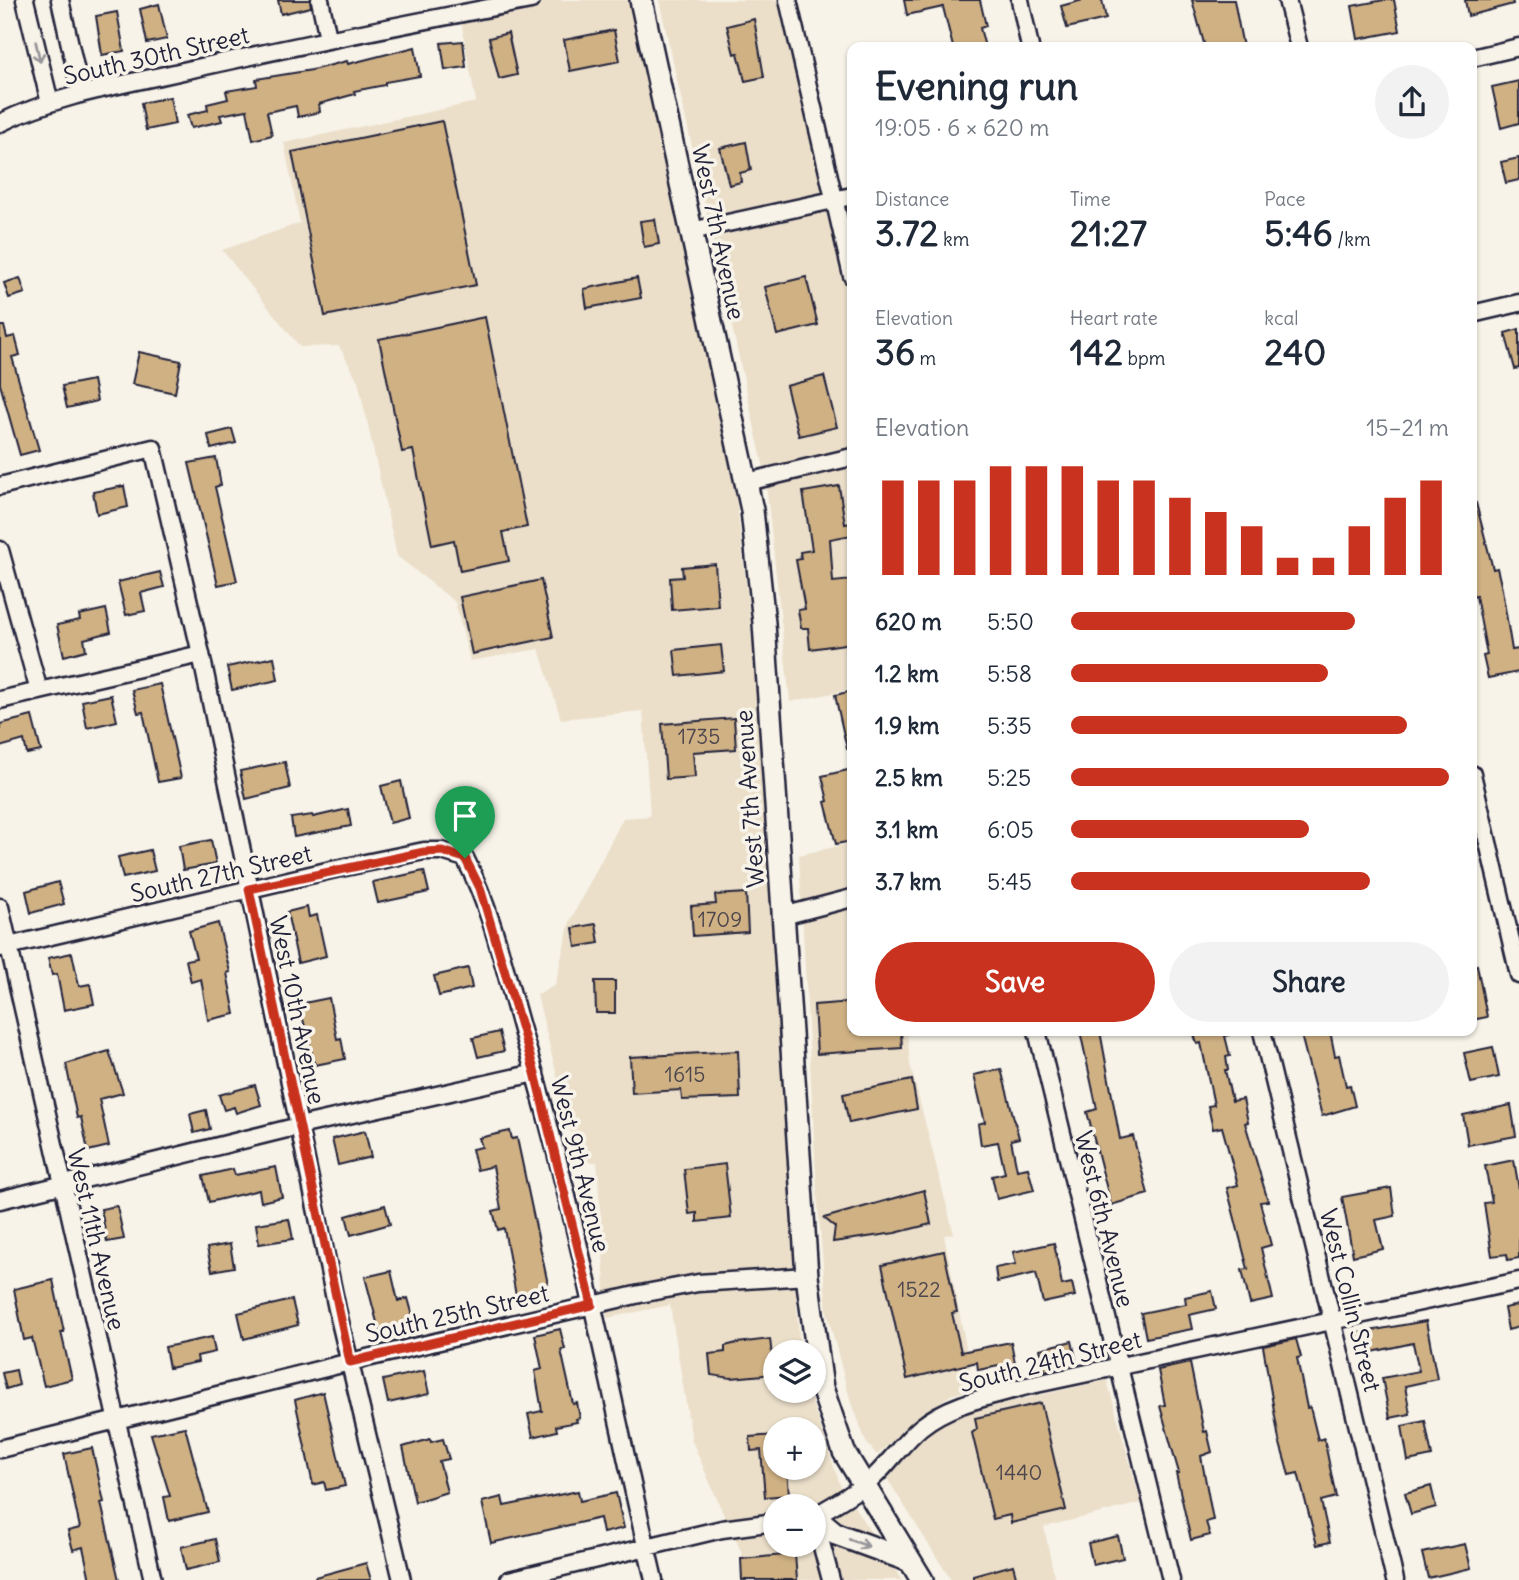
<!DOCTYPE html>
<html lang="en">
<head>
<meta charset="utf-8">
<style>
  body { margin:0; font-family:Delius,sans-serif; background:#f2f2f3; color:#1f2937; height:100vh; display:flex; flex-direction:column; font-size:26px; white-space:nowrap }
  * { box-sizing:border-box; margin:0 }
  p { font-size:23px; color:#747a83 }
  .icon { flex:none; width:38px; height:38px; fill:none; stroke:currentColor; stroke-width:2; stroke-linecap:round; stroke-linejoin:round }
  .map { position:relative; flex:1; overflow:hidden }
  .sheet { position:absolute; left:847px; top:42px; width:630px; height:994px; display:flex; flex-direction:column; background:#fff; border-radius:14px; box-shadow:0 2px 5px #0004 }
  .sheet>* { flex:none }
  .fabs { position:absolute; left:763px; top:1340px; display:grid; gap:14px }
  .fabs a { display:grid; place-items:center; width:63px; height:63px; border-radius:50%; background:#fff; box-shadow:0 2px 5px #0004; font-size:35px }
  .pin { position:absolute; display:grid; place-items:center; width:60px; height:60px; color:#fff; margin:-72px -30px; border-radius:50% 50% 50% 0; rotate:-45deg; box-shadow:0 0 7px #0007 }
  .pin .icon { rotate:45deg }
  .round { display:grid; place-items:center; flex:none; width:74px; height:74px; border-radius:37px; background:#f2f2f3 }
  .overview { display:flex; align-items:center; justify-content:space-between; height:119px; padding:0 28px }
  h1 { font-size:38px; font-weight:700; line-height:52px }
  .figures { display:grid; grid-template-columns:repeat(3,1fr); gap:10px; height:119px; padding:7px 28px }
  .figures div { display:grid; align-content:center }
  .figures b { font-size:35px; font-weight:700 }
  .figures small { font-size:19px; font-weight:400 }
  .figures p { font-size:19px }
  .chart { height:196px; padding:14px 28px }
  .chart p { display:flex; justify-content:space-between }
  .chart svg { width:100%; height:126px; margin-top:7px; stroke:#c8321e; stroke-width:6 }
  .button { display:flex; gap:14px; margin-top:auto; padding:14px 28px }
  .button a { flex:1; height:80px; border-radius:42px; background:#c8321e; color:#fff; font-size:28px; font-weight:700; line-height:80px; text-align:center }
  .button a+a { background:#f2f2f3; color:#1f2937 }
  ul { padding:0 28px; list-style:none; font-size:23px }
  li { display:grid; grid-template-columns:112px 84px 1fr; align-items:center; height:52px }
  li i { height:18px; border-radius:9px; background:#c8321e }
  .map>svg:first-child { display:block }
</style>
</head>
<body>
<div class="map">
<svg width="1519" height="1580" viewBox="0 0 1519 1580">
  <rect width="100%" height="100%" fill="#f7f3e8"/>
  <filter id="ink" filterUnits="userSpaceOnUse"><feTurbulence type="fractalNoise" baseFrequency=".0143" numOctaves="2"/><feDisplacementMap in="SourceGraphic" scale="14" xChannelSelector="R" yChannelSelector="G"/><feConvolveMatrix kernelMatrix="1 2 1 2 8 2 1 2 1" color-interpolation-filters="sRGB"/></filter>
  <g filter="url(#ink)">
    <!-- built -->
    <path fill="#ebdfca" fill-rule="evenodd" d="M549,0H630L705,328L732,461L753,646L800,1353H775V1391H808L842,1490L813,1507H775V1513L725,1518L692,1441L670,1305L607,1318L597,1162H578L537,995L555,985L570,921L623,818L650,816L643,711L561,719L539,649L470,661L455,602L397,556L358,381L339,346L300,347L222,250L300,223L284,143L476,102L460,16ZM775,1430H814V1468H775Z
      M659,0H778L826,192L708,218Z
      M832,210L852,298V448L764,469L712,238Z
      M852,465V689L790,702L766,484Z
      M852,843V1031H907L910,1064L954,1234L944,1235L970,1367L972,1389L951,1395L922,1414L877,1455L866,1442L847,1389L827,1312L817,1193L799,855Z
      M1107,1380L1141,1503L1044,1527L1055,1580H951L888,1480L895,1465L929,1429L974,1410Z
      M853,1505L902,1580H742V1553L732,1532L775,1529V1545H814V1524Z"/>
    <!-- building -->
    <path fill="#cfb184" stroke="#22223b" stroke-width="2" d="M278,0H310L311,7L281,14Z
      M904,0H980L986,26L980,28L985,47H953L943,7L907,15Z
      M1083,0H1102L1106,19L1067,28L1061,6Z
      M1192,0H1234L1243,47H1205Z
      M1384,0H1394L1400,31L1358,39L1352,6Z
      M1465,0H1512L1513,4L1468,16Z
      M159,4L167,39L147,43L140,9Z
      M117,12L124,51L102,55L96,16Z
      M754,19L764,77L745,81L738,53L734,54L727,26Z
      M614,30L620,61L570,71L564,40Z
      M508,33L517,75L499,79L489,38Z
      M463,41L466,67L445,70L441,43Z
      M415,47L420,76L385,82V85L354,91L355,94L319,104L320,112L298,117L296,106L267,112L272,135L253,140L247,110L220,115L222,121L191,128L187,115L208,110L207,104L228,99L226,91L257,86L256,79L312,70L347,61L348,64Z
      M1519,81V123L1501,128L1492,87Z
      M170,97L175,124L146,130L141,103Z
      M442,121L476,285L325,316L292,152Z
      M746,142L751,170L740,173L741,182L729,185L720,148Z
      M1519,158V180L1506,183L1501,162Z
      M655,219L659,244L644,247L640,221Z
      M806,277L818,325L777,335L765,287Z
      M20,278L25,293L9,298L4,283Z
      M637,278L641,298L587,308L584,289Z
      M485,317L527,527L503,532L509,561L460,571L454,540L432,545L413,450L402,452L379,339Z
      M0,326H4L7,338L15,336L20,355L12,357L39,450L20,455L0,384Z
      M1519,329V368L1515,369L1505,333Z
      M139,352L181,361L175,393L132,384Z
      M824,376L837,427L799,436L786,386Z
      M93,380L97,401L67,408L62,386Z
      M232,429L236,443L211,449L208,435Z
      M216,458L221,485L215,487L237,581L218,585L189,463Z
      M124,486L128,507L97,514L93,492Z
      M839,486L845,524L851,523L852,535L830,539L833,582L852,580V643L810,649L808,628H801L798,610L805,609L796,560L801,559L800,552L812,550L803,492Z
      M1476,503L1493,569L1497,568L1502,589L1512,650L1519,649V672L1488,678L1483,656L1487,655L1476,596L1472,597V504Z
      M715,564L718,606L672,610L670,578L683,577L682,567Z
      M160,572L164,587L141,593L145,611L126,615L118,582Z
      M541,580L553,637L472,654L460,597Z
      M106,609L111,632L84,639L86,650L64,656L57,625L80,620L79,615Z
      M721,645L724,671L677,676L674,650Z
      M274,657L278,680L232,690L227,667Z
      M160,684L181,778L158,782L143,712L138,713L132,690Z
      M852,691V749H847L835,695Z
      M111,695L117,721L87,728L82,701Z
      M32,716L41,751L27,754L24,740L0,747V724Z
      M734,718L736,749L693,752L695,777L666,779L662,724Z
      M285,762L290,788L246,799L240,771Z
      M852,769V841L836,844L825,802L828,801L822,776Z
      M401,781L409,818L390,823L381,786Z
      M348,809L351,826L294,837L291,818L312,815L313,817Z
      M211,840L216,864L183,870L179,846Z
      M150,850L155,871L123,878L118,857Z
      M424,871L429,892L378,903L373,882Z
      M58,882L64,904L31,913L26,891Z
      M746,893L748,932L693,936L691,906L716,904L715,895Z
      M307,907L309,917L317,915L326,956L298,963L287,912Z
      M218,923L230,972L227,973L235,1014L208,1020L201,979L191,982L186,960L196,958L189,931Z
      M596,924L599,943L576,947L573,928Z
      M72,953L79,986L90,984L94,1004L64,1010L57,974L52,975L48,958Z
      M1477,965L1487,1017L1472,1020V966Z
      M468,968L472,988L439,996L434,976Z
      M595,981H615V1013H596Z
      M329,998L337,1039L341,1038L345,1059L315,1065L299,1004Z
      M852,1002V1031H901L902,1048L817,1054L814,1005Z
      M1080,1031H1100L1120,1139L1133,1136L1148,1194L1111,1205L1087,1112L1097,1109Z
      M1193,1031H1230L1231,1034L1225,1036L1230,1056L1226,1057L1228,1070H1225L1232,1101L1243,1099L1248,1122L1245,1123L1268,1201L1260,1202L1271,1245L1261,1248L1273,1299L1250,1304L1242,1270L1248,1269L1227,1188L1238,1185L1222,1127L1213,1129L1208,1106L1214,1105L1201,1043L1197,1044Z
      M1300,1031H1330L1335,1056L1339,1055L1346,1086L1350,1085L1355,1106L1322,1116Z
      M499,1032L504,1051L478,1057L473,1038Z
      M1493,1047L1499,1077L1471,1083L1464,1053Z
      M109,1051L123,1093L99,1099L109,1146L88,1151L81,1117L77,1118L66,1064Z
      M738,1051L740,1098L682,1100L681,1090L632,1093L630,1057Z
      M1001,1069L1019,1138L1011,1140L1017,1170L1028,1168L1034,1190L997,1199L992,1176L1005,1173L998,1142L981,1145L978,1124L985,1122L974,1075Z
      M912,1080L917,1109L849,1123L843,1094Z
      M255,1085L261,1105L236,1113L234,1107L224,1110L219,1095Z
      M1511,1105L1516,1136L1468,1145L1463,1115Z
      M206,1110L210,1129L194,1133L190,1114Z
      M365,1131L371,1157L338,1165L332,1139Z
      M510,1131L512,1139L517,1138L549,1289L516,1296L504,1228L498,1230L493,1211L501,1209L493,1166L477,1170L472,1149L482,1147L479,1138Z
      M1514,1160L1519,1189V1258L1508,1260L1507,1254L1492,1256L1484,1203L1492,1202L1485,1166Z
      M725,1164L731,1218L697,1222V1213L689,1214L684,1169Z
      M276,1167L282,1197L261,1202L259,1190L209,1202L203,1176L233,1169L235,1175Z
      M1391,1188L1395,1216L1376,1220L1383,1249L1353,1256L1342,1197Z
      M924,1190L931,1224L895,1233L833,1242L835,1227L824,1218Z
      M385,1205L390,1224L351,1235L346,1216Z
      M117,1206L124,1239L107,1242L101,1209Z
      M289,1219L293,1239L259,1244L256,1224Z
      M1054,1243L1062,1285L1072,1283L1075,1296L1043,1303L1036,1273L997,1282L995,1268L1016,1264L1013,1252Z
      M230,1244L234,1267L212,1271L207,1248Z
      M944,1251L957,1312L952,1313L961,1352L1011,1342L1015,1363L978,1370L977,1362L907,1379L882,1265Z
      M391,1271L398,1301L408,1298L414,1320L379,1330L365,1277Z
      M53,1280L64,1332H61L72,1379L44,1386L32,1338L24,1340L14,1289Z
      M1212,1291L1216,1309L1189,1315L1192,1329L1146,1338L1141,1313L1186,1304L1185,1297Z
      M292,1300L298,1325L244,1339L238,1313Z
      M1519,1305V1327L1508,1330L1504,1308Z
      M1426,1321L1437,1379L1405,1386L1410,1414L1390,1418L1382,1378L1419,1371L1413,1343L1363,1354L1358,1333Z
      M560,1329L565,1349L561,1350L573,1404L577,1403L580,1418L576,1419L577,1422L556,1426L557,1431L533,1437L528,1414L542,1411L535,1371L542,1369L535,1335Z
      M212,1337L215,1352L197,1356L198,1362L169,1368L165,1347Z
      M770,1339L774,1374L731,1378L711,1375L709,1354L725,1352V1346L737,1343Z
      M1296,1339L1301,1357L1297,1358L1307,1408L1310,1407L1318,1440L1324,1438L1336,1497L1321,1501L1330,1542L1317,1545L1298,1473L1289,1475L1279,1440L1263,1346Z
      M1072,1341L1077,1363L1045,1371L1040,1349Z
      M1190,1363L1204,1432L1207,1431L1212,1452L1201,1456L1213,1520L1206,1522L1210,1535L1191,1540L1176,1473H1179L1160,1406L1165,1405L1158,1370Z
      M16,1370L19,1385L6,1389L2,1373Z
      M424,1371L429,1394L388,1403L383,1380Z
      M323,1392L345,1486L326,1490L324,1482L313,1485L295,1400Z
      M1041,1403L1066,1510L1011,1523L1010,1515L993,1519L972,1433L977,1429L975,1418Z
      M1425,1421L1432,1456L1408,1461L1402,1426Z
      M185,1427L208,1512L169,1521L164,1497L170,1496L151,1434Z
      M775,1435V1468H787L789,1495L765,1497L761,1450L751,1451L750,1437Z
      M430,1439L431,1442L443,1439L449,1459L439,1461L447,1492L415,1502L403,1447Z
      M92,1448L104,1502L101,1503L119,1580H90L83,1547L73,1550L68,1531L80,1528L64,1454Z
      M1431,1486L1436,1507L1411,1514L1405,1493Z
      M578,1491L580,1501L616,1493L624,1528L603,1533L600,1518L491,1543L482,1502L502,1497L504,1506Z
      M1118,1536L1123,1558L1093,1565L1088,1543Z
      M215,1539L220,1562L186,1570L181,1547Z
      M1465,1544L1471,1568L1428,1578L1422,1553Z
      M795,1554L797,1580H742L741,1559Z
      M366,1563L371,1580H315V1577Z
      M1013,1565L1017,1580H973V1576Z"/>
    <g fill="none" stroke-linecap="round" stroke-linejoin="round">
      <defs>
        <path id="minor" d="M25,0L50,103
          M60,0L81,94
          M320,0L328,38
          M788,0L852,276
          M1020,0L1030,47
          M1287,0L1299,47
          M1472,58L1519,47
          M0,123C57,95 121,85 183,71C299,45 415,22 531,0
          M691,231L852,196
          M1472,314L1519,303
          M747,482L852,457
          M0,486L153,448L201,654L337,1309L402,1580
          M0,550L39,691
          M0,700L201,654
          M1472,774L1519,975
          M0,907L153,1580
          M783,916L852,898
          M0,948L331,870L424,851H442L465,858C493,913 506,975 523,1034C577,1213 611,1398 654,1580
          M1037,1031L1171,1580
          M1262,1031L1395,1580
          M0,1200L299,1126L535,1073
          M0,1449L350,1362L640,1294L698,1283L807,1276
          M814,1516C834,1505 855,1493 873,1478C890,1462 903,1442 921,1427C950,1403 992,1396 1027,1386L1519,1281
          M814,1517L831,1580
          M509,1580L722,1529L775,1522"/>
        <path id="major" d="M641,0L752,510L764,623L807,1276L822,1388L844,1452L922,1580
          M814,1516L836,1534L910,1561"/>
      </defs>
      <!-- minor casing -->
      <use href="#minor" stroke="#22223b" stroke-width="21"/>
      <!-- major casing -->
      <use href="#major" stroke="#22223b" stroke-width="26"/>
      <!-- minor -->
      <use href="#minor" stroke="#f7f3e8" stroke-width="16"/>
      <!-- major -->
      <use href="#major" stroke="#f7f3e8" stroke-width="21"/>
    </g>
    <!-- one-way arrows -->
    <defs><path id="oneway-shaft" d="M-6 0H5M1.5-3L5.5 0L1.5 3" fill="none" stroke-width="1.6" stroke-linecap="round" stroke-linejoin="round" transform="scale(1.75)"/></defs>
    <g stroke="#97959a">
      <use href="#oneway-shaft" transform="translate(38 52) rotate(77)"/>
      <use href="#oneway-shaft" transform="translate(859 1543) rotate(20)"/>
    </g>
  </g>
  <g fill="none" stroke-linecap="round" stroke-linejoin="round" filter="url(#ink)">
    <defs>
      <path id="route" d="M442,851L465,858L480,888L535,1073L592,1305L350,1362L249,889L424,852Z"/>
    </defs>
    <!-- route casing -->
    <use href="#route" stroke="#fff" stroke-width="14"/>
    <!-- route -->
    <use href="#route" stroke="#c8321e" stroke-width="9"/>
  </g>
  <g text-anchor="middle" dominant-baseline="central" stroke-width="7" stroke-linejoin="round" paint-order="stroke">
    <!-- number labels -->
    <g font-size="21" fill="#4d464d">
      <text x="699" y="736">1735</text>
      <text x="720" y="919">1709</text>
      <text x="685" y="1074">1615</text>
      <text x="919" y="1289">1522</text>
      <text x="1019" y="1472">1440</text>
    </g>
    <!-- street labels -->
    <g font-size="24" fill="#22223b" stroke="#f7f3e8">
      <text transform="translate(156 55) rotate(-13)">South 30th Street</text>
      <text transform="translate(719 232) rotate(78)">West 7th Avenue</text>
      <text transform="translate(749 799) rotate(-94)">West 7th Avenue</text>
      <text transform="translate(221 873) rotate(-13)">South 27th Street</text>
      <text transform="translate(298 1010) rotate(78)">West 10th Avenue</text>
      <text transform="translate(581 1164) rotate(76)">West 9th Avenue</text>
      <text transform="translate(1105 1219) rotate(76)">West 6th Avenue</text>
      <text transform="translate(97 1239) rotate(77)">West 11th Avenue</text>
      <text transform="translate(1351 1300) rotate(76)">West Collin Street</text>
      <text transform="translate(457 1313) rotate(-13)">South 25th Street</text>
      <text transform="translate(1050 1361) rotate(-14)">South 24th Street</text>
    </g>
  </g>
</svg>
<div class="fabs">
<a><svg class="icon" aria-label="layers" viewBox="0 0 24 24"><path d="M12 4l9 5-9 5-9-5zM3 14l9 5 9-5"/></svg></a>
<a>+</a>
<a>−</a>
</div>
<div class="pin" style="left:465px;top:858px;background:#1e9e55"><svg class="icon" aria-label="arrive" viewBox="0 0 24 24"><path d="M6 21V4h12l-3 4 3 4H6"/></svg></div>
<section class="sheet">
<div class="overview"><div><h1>Evening run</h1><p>19:05 · 6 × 620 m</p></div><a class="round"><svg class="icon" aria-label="share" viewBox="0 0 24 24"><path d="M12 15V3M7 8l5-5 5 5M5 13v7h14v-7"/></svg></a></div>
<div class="figures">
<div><p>Distance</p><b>3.72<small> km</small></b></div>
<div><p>Time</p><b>21:27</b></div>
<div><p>Pace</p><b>5:46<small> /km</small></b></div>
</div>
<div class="figures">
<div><p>Elevation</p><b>36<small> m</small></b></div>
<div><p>Heart rate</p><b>142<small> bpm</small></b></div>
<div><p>kcal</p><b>240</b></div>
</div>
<div class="chart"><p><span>Elevation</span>15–21 m</p>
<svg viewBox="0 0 160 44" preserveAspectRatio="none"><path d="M5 44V11M15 44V11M25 44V11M35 44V6M45 44V6M55 44V6M65 44V11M75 44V11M85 44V17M95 44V22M105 44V27M115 44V38M125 44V38M135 44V27M145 44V17M155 44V11"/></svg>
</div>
<ul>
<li><b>620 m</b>5:50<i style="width:75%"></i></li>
<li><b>1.2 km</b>5:58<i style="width:68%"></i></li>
<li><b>1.9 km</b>5:35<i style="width:89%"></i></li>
<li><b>2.5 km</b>5:25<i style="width:100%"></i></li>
<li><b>3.1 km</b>6:05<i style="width:63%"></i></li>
<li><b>3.7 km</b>5:45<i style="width:79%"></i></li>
</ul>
<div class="button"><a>Save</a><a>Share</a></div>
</section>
</div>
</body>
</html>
